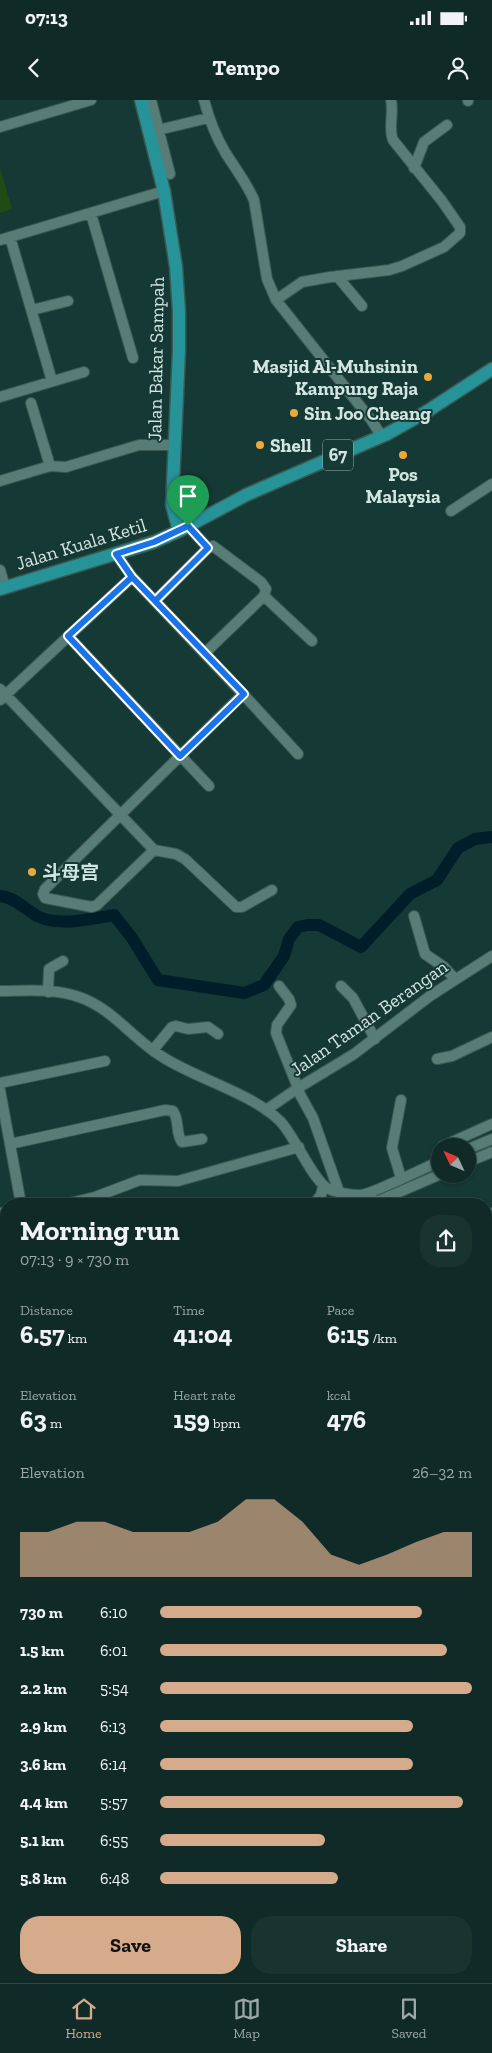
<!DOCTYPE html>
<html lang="en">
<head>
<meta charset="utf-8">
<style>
  body { margin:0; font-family:"Zilla Slab","Noto Sans SC",serif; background:#19332f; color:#f1f3f6; height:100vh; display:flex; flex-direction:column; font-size:19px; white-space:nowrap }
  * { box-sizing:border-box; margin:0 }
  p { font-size:16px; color:#9ca7a7 }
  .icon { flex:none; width:28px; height:28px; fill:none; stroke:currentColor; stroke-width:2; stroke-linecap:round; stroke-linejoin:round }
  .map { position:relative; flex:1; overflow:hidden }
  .drawer { position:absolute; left:0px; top:1098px; width:492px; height:786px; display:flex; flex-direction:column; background:#102b27; border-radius:20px 20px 0 0; box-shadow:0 1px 4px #0004,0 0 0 1px #304744 }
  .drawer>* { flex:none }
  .needle { width:32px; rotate:314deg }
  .controls { position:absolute; left:431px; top:1038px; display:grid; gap:10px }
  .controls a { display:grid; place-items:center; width:45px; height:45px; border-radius:50%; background:#102b27; box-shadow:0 1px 4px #0004,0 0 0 1px #304744; font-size:25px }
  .pin { position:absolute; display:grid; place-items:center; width:42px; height:42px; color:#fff; margin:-51px -21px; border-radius:50% 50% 50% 0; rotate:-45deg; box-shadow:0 0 5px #0007 }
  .pin .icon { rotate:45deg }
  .round { display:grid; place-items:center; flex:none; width:52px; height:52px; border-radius:20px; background:#19332f }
  .head { display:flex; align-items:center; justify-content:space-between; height:85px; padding:0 20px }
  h1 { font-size:28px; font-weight:800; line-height:38px }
  .stats { display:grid; grid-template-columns:repeat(3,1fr); gap:8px; height:85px; padding:5px 20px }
  .stats div { display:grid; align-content:center }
  .stats b { font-size:25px; font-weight:800 }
  .stats small { font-size:14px; font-weight:400 }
  .stats p { font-size:14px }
  .chart { height:140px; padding:10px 20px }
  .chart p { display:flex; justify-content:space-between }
  .chart svg { width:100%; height:90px; margin-top:5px; fill:#d6ab8b; opacity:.7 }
  .button { display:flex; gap:10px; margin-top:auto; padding:10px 20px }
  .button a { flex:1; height:58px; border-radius:20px; background:#d6ab8b; color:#111; font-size:20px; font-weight:800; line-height:58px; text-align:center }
  .button a+a { background:#19332f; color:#f1f3f6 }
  ul { padding:0 20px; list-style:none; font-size:16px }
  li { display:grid; grid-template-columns:80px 60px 1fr; align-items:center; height:38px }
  li i { height:12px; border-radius:6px; background:#d6ab8b }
  .status { display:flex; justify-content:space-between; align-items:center; height:35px; padding:0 25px; background:#102b27; direction:ltr }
  .status svg { height:14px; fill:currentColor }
  header { display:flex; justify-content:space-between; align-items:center; height:65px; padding:0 20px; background:#102b27; font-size:22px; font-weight:800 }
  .menu { display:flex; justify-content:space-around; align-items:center; height:70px; border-top:1px solid #304744; background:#102b27; font-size:14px; color:#9ca7a7 }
  .menu a { display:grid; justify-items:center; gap:2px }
  .menu .active { color:#d6ab8b }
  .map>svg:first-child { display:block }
</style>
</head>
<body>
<div class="status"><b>07:13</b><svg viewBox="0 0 49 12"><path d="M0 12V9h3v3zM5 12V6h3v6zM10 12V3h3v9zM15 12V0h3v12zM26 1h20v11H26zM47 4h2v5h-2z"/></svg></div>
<header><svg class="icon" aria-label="back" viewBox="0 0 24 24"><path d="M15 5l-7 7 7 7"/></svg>Tempo<svg class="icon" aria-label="person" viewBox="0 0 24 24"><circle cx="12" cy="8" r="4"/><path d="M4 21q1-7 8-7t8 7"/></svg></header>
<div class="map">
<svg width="492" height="1883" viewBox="0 0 492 1883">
  <rect width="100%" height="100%" fill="#153934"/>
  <!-- green -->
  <path fill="#214b14" d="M0,68L12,109L0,113Z
    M224,1878H288L287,1883H233Z"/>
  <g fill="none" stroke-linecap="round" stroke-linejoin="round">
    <!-- stream -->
    <path stroke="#3f5a60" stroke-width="2" d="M0,1869L6,1871
      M20,1878L32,1883"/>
    <!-- river -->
    <path stroke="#001e29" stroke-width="12" d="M0,796C14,797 25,809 37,816C58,827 92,819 114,815L132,838L158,880L244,893L264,885L284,856L289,839L298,827L307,825H319L361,847L410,794L437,780L458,748L475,739L492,737"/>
    <defs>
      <path id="minor" d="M151,0L170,74
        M204,0C209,19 215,35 225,52C235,68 246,82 254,100L267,179L276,200L372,321L382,337
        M468,1V0
        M0,27L91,0
        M154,31L208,18
        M414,68L424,42L447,25
        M91,114L133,258
        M10,137L52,281
        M0,140L164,91
        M337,176L362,206
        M276,200L302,182L330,177L389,170L402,166L444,147L460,133V127L442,101L393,40C388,28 394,13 391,0
        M32,210L68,201
        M0,297L84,272
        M31,303L50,366L66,367L139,345H174
        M0,381L50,366
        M451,411L492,384
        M188,426L208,448
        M116,454L132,477L243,594L298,654
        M0,470L5,487
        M155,501L208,448L213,446L261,482L266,489L264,496
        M68,536L209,686
        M205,553L264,496L312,541
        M0,589L154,750L176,754L185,759L236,807H242L272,790
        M0,600L132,477
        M154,750L97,805L92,807L45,798L43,794L45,789L243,594
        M414,816L425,854L444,867L455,879
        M279,886L289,899L291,905L277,925L276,933L298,988
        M341,886L353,898L375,939
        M0,891C26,891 54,888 79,897C112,908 132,938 161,956C196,979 250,992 280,1021C295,1036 315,1086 331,1090C340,1093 351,1095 360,1095C371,1095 426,1067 440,1061
        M48,892L49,869L63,861
        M153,950L172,927L176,926L188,929L208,927L218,934
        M437,959L452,956L492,937
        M0,983L105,961
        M297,989L313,1018L339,1092
        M0,990L21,1104
        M266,1010L298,988L354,954L430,896L492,856
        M10,1044L165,1010L173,1011C180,1021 175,1033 182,1042L202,1039
        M443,1046L492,1024
        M468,1049L492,1039
        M468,1062L492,1052
        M401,1078L392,1048L401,1000
        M366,1094L376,1102L441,1074
        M66,1104L95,1097L140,1080L178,1081L299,1047
        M314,1104L321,1095L323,1087
        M0,1113L6,1112
        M486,1115L492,1113
        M0,1145H6
        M486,1160L492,1169
        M0,1194L6,1197
        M0,1233L6,1244
        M486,1258L492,1270
        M486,1359L492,1360
        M486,1448L492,1451
        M486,1533L492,1536
        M0,1537L6,1524
        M486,1632L492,1636L486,1660
        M0,1705L6,1690
        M0,1760L6,1763
        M0,1829L6,1832
        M99,1878L107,1883
        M217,1878L225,1883
        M123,1883L125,1878
        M295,1883L296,1878
        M360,1883L361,1878
        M422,1883L423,1878
        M435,1883L436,1878"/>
      <path id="major" d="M141,0L164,91L176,167L179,211V251L172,405L179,431
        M0,489L154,442L179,431L246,395L387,334L426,312L492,269"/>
    </defs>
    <!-- minor casing -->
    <use href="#minor" stroke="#3b5752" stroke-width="12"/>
    <!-- major casing -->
    <use href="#major" stroke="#3b5752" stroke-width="15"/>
    <!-- minor -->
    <use href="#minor" stroke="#587c76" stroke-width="10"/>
    <!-- major -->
    <use href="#major" stroke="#269398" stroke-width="12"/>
    <!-- rail -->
    <path stroke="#abc2be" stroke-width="2" stroke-dasharray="10 5" stroke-linecap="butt" d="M0,1404L6,1406
      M486,1593L492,1596"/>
  </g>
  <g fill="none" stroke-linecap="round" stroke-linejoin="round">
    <defs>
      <path id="route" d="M188,426L154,442L116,454L132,477L244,594L180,656L68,536L132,477L155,501L208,448L188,426"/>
    </defs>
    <!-- route casing -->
    <use href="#route" stroke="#fff" stroke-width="10"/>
    <!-- route -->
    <use href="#route" stroke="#1a73e8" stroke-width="6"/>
  </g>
  <!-- markers -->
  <g fill="#eda83c" stroke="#153934" stroke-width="2">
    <circle cx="428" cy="277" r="5"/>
    <circle cx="294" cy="313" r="5"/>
    <circle cx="260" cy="345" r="5"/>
    <circle cx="403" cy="355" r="5"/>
    <circle cx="32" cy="772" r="5"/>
  </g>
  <g text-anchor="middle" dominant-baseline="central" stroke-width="4" stroke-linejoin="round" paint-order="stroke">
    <!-- shield labels -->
    <rect fill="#153934" stroke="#99b1ad" stroke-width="1" x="323" y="339.5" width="30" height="31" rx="4"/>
    <g font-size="18" font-weight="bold" fill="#d2e5e1">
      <text x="338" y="355">67</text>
    </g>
    <!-- street labels -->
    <g font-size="19" fill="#d2e5e1" stroke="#153934">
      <text transform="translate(156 259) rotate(-89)">Jalan Bakar Sampah</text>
      <text transform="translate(81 444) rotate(-17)">Jalan Kuala Ketil</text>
      <text transform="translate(369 918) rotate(-35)">Jalan Taman Berangan</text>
    </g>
    <!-- poi labels -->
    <g font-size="19" font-weight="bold" fill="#d2e5e1" stroke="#153934" text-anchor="start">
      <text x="418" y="266" text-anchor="end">Masjid Al-Muhsinin<tspan x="418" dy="22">Kampung Raja</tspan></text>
      <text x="304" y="313">Sin Joo Cheang</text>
      <text x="270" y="345">Shell</text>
      <text x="403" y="374" text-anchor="middle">Pos<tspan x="403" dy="22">Malaysia</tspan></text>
      <text x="42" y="772">斗母宫</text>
    </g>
  </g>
</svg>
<div class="controls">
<a><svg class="needle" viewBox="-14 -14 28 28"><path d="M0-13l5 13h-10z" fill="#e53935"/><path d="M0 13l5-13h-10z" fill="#9ca7a7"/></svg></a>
</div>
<div class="pin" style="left:188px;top:426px;background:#1e9e55"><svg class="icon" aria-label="arrive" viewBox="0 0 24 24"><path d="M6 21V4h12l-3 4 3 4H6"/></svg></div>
<section class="drawer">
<div class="head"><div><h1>Morning run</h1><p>07:13 · 9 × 730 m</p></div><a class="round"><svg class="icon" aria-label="share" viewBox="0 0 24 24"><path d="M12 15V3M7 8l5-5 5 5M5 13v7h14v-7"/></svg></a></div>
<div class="stats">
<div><p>Distance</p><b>6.57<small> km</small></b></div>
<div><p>Time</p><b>41:04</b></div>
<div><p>Pace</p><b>6:15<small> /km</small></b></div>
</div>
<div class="stats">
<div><p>Elevation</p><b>63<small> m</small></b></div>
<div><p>Heart rate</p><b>159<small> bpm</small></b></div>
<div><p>kcal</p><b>476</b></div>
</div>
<div class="chart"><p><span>Elevation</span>26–32 m</p>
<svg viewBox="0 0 160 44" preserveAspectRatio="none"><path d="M0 44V22L10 22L20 17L30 17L40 22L50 22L60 22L70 17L80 6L90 6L100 17L110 33L120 38L130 33L140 27L150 22L160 22V44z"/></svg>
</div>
<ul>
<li><b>730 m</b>6:10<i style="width:84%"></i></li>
<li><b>1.5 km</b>6:01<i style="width:92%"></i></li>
<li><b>2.2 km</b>5:54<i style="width:100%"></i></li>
<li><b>2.9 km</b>6:13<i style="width:81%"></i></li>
<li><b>3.6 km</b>6:14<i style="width:81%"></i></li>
<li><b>4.4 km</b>5:57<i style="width:97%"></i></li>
<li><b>5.1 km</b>6:55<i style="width:53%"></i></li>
<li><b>5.8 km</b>6:48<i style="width:57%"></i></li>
</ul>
<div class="button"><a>Save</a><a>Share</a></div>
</section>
</div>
<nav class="menu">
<a class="active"><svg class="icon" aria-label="home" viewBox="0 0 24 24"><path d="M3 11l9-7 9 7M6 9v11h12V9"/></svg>Home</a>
<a><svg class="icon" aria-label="map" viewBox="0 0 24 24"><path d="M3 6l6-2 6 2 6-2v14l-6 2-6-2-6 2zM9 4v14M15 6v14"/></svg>Map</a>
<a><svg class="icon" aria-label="saved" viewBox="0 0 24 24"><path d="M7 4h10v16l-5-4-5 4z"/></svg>Saved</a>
</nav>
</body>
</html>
